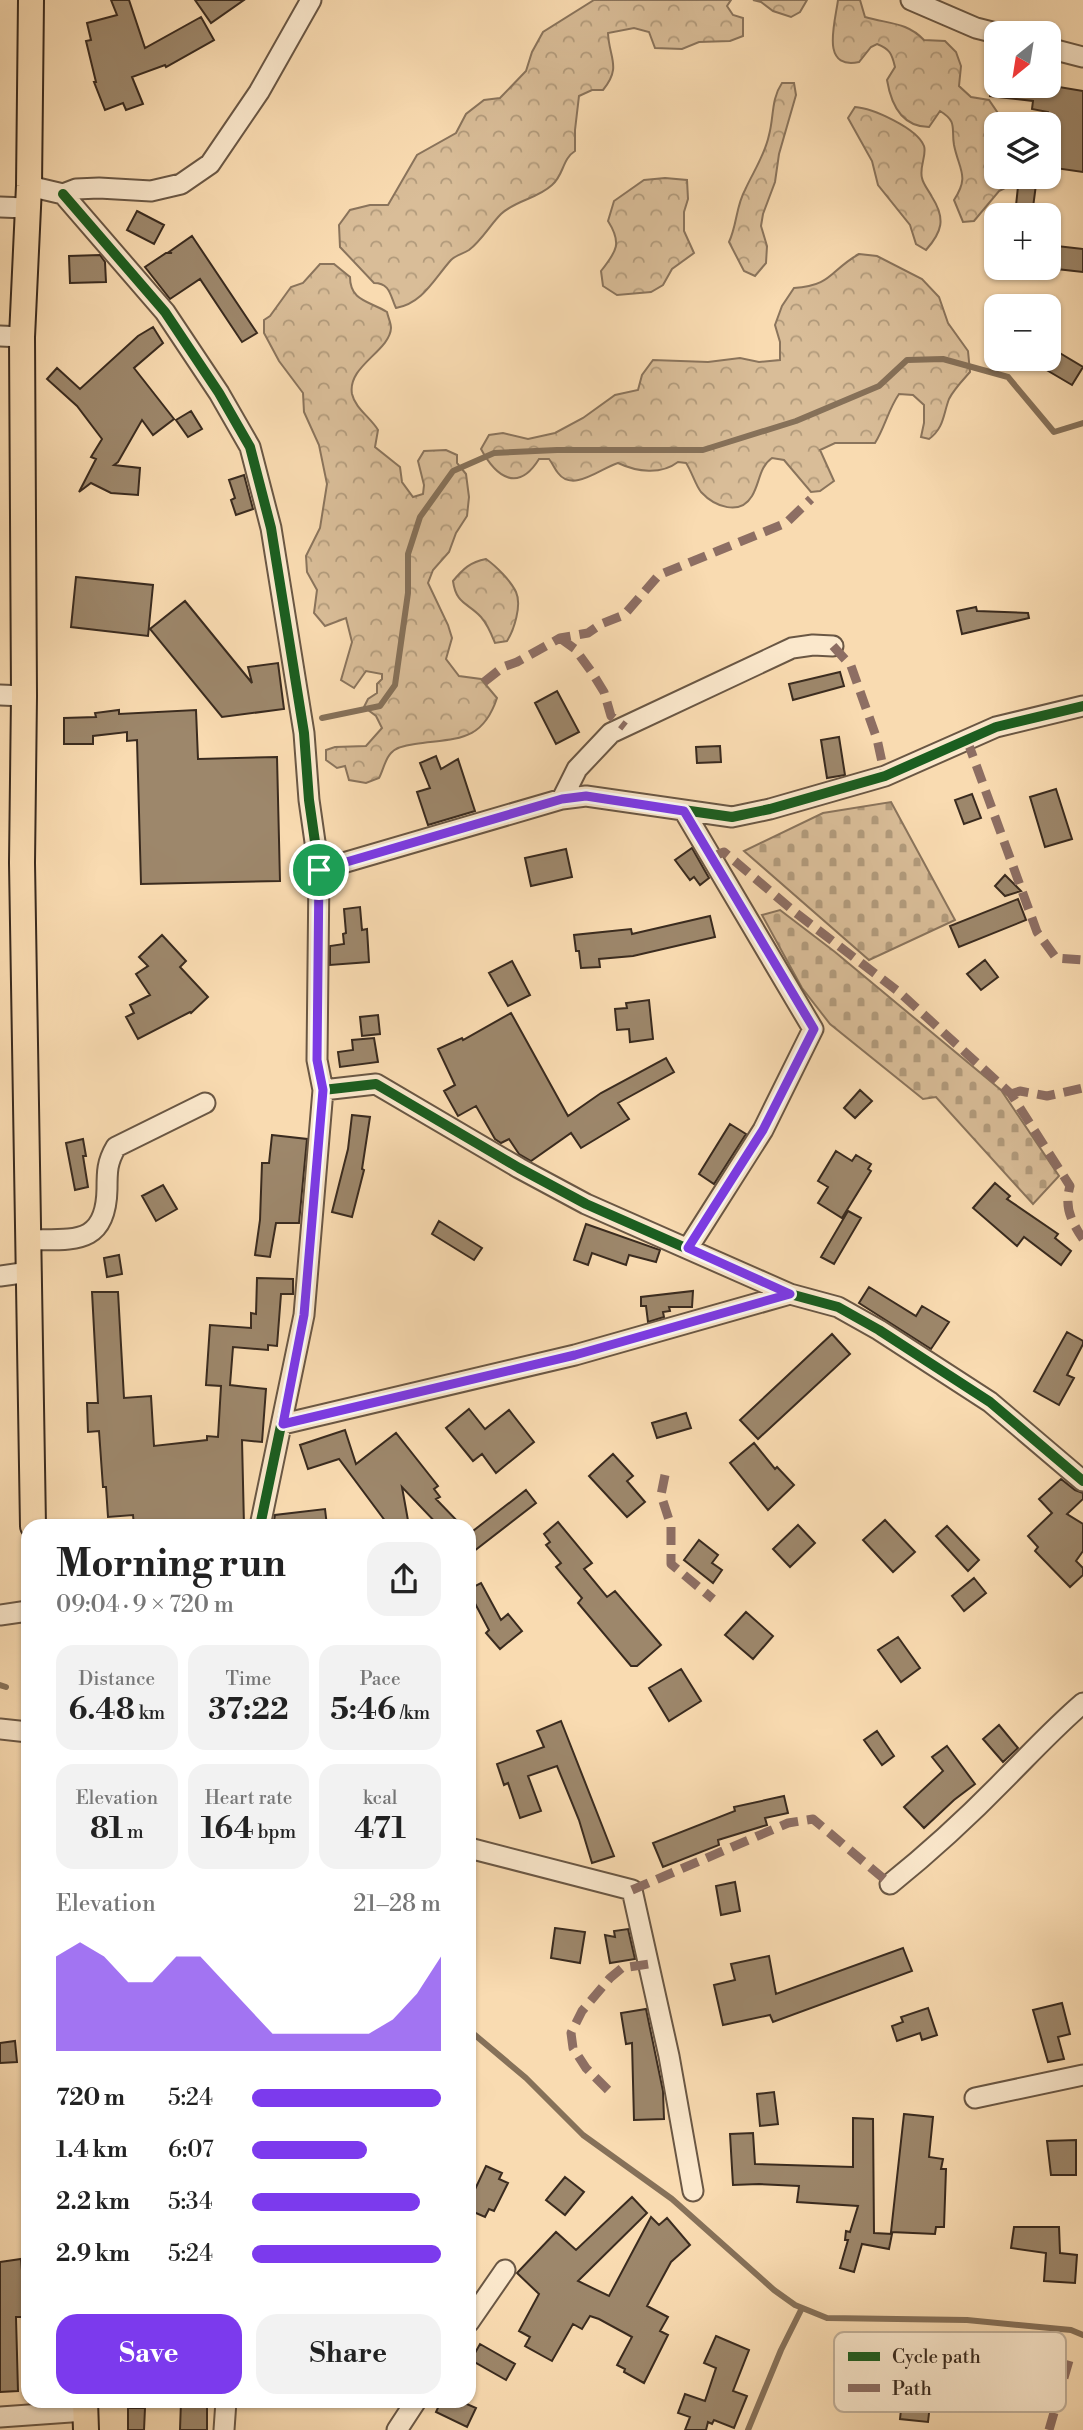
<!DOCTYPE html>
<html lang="en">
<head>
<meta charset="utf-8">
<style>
  body { margin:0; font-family:"Libre Bodoni",serif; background:#f2f2f2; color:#222; height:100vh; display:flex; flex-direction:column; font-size:26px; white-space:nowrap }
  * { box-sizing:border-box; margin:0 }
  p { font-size:23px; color:#767676 }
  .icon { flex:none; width:38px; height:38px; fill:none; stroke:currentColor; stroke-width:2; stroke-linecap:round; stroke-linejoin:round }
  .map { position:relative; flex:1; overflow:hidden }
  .side { position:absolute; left:21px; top:1519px; width:455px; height:889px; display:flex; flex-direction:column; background:#fff; border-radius:21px; box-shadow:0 2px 5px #0004 }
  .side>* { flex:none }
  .needle { width:46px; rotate:210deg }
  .buttons { position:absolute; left:984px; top:21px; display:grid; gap:14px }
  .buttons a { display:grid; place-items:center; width:77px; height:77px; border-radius:14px; background:#fff; box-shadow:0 2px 5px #0004; font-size:35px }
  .pin { position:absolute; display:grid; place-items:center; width:60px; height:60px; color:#fff; margin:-30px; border:4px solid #fff; border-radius:50%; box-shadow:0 2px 7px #0007 }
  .round { display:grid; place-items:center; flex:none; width:74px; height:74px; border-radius:21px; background:#f2f2f2 }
  .headline { display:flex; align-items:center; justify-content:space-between; height:119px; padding:0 35px }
  h1 { font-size:38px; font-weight:700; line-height:52px }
  .figures { display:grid; grid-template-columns:repeat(3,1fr); gap:10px; height:119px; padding:7px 35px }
  .figures div { display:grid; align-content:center; border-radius:18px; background:#f2f2f2; text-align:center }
  .figures b { font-size:30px; font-weight:700 }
  .figures small { font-size:19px; font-weight:400 }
  .figures p { font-size:19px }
  .chart { height:196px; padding:14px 35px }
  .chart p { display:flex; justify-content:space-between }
  .chart svg { width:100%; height:126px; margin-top:7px; fill:#7c3aed; opacity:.7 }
  .primary-button { display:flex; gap:14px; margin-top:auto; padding:14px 35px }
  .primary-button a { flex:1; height:80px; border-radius:21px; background:#7c3aed; color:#fff; font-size:28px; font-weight:700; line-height:80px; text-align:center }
  .primary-button a+a { background:#f2f2f2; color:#222 }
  ul { padding:0 35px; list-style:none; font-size:23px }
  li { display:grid; grid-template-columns:112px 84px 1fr; align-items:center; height:52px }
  li i { height:18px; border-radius:9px; background:#7c3aed }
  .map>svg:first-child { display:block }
</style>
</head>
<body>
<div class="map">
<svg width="1083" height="2430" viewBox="0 0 1083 2430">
  <defs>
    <pattern id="forest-crowns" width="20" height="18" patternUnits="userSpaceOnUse" patternTransform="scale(1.75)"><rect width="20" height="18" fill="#d9bd98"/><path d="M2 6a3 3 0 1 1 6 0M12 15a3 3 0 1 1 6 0" fill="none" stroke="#b19a7b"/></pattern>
    <pattern id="cemetery-stones" width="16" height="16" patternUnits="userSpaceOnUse" patternTransform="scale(1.75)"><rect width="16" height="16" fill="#d9bd98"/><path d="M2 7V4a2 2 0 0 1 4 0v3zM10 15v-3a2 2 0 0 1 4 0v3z" fill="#b19a7b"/></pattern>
  </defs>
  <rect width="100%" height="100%" fill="#f9dbb1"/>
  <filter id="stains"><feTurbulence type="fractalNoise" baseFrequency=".00286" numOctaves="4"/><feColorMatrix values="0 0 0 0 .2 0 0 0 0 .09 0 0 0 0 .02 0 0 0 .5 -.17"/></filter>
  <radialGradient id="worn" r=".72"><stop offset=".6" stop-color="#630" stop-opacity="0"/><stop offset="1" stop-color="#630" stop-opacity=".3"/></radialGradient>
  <!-- forest -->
  <path fill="url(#forest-crowns)" stroke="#8a745c" stroke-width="2" d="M594,0H731L727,6L733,15L743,18V36L730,41L699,42L682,49L655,48L649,32L634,28L608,33C609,58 622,67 603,90H592L579,96L575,130V151C562,159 564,175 552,185C537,199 516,200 501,214C490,225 482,240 469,250C463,254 456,255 451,260C434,279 423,303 396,308C390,295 390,283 374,283L340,247L339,225L350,210L370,205H388L417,155L456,133L466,114L484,100L500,98L526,71L532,52L543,32Z
    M753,0H807L800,12L791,17L773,11L761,2Z
    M838,0H860L865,17C889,24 907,22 924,40L945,41L956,52L961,66L959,86L971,97L989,100L1002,119L1026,120L1034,123L996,124V177H1017L1015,183L999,191L974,221L963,222L954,200C970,176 959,170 954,145C951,128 958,122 940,111L929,127C902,127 891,104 887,80L895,67C892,54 890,49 877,44L871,47L859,62C820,70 835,23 838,0Z
    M782,83H794L796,95L779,154L775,182L763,214L761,226L767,246L766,263L755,276L744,271L729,242C737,225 736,206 745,190C753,172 765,155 769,135C774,117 771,99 782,83Z
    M855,107C872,108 917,128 924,146C927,155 919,167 922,178C923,184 929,191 932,197C946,219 942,232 926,250L916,244L910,225L878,185L872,161L848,118Z
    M665,178L687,180L688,199L684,212V231L694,253L672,269L663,285L651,292L617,295L603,286L601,271C617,251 622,243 608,221L614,201L644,180Z
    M859,254L877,256L922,279L939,297L948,323L968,351L970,372C962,381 954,389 949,399C943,415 944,428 929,439L921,437L924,423V405L913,395L899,394C888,410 885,427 875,443H835L820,450L834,481L820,491L811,492L784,460L772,458C759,467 760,483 752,496C740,516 715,507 701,492C695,484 692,472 686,463L678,462C661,475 637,472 618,463C601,468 573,493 558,473C554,468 553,464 549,459H539C518,493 496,477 481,449L489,435L503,433L528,439L555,433L583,418L615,395L638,390L642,375L653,360L708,362L740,358L759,362L780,360V342L775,325L782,306L794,288C832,286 830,270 859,254Z
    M320,264H334L350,277C350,301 369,301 387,312C388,317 391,323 391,328C390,351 347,366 352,394C355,408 371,418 378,430L375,447L400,467L402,482L413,497L423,494L424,485L418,461L424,451L446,450L457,455V463L466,474L469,497L467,516L456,533L449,552L433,570L428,583L448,625L452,638L446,659L459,676L481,679L497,698C482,743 456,738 415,744C407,745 396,747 391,753C385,759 383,771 379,778L366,783L349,780L345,766L337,768L326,760V750L335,747L366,746L382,728L376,716L364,707L368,699L377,693V684L382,679V674L366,671L354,688L341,680L352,642L346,618L325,626L314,613L317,590L307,572L306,556L320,528L327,484L319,445L304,412L303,393L279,361L264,333V320L270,316L291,287L303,283Z
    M486,559C496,566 511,581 516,592C522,605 514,630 507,641L495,643C491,633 488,625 481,617C468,603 456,604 453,581C463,569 470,562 486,559Z"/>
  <!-- cemetery -->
  <path fill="url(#cemetery-stones)" stroke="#8a745c" stroke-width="2" d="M891,802L955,920L869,960L744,851L823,813Z
    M780,910L835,952L1001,1090L1059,1176L1033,1204L936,1097L923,1099L830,1024L802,988L762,915Z"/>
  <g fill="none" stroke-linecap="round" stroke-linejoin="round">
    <!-- stream -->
    <path stroke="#867159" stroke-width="6" d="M322,718L380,706L395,685L408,593V554L420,517L453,471L494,453L557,450H703L796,421L879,386L907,360L943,359L1008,377L1054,432L1083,423
      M0,1685L6,1687
      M469,2030L526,2078L583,2135L672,2199L774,2290L795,2305L827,2318L967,2320L1071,2330L1083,2335
      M748,2430L781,2350L802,2308"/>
  </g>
  <!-- building -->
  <path fill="#9d876b" stroke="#3a2b1f" stroke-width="2" d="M111,0H129L145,48L201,17L214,40L166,67L165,65L132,77L143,104L126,110L123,103L105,110L94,82H96L86,41L91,40L87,23L117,15Z
    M195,0H244L211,23Z
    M991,86H1053L1083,91V172L1048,167V112L1032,109L1033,101L990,96Z
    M1019,177H1037L1032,215H1015Z
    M137,211L164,225L154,244L127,230Z
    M192,236L257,333L242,342L200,279L170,299L145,267L166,253H172L169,252Z
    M1048,245L1083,249V272L1048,268Z
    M100,255L105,262L106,282L70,283L69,256Z
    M153,327L163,343L134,368L174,419L153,435L142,420L118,462L114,465L140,468L138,495L111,493L91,483L79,492L96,459L91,457L102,439L77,406L47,379L57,368L80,389L138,336Z
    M1048,346L1083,367L1072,385L1028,359H1048Z
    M191,411L202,429L188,437L176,420Z
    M244,475L253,509L236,515L231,500L235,498L229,480Z
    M76,577L153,585L148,636L71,627Z
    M185,601L252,683L248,667L278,663L284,709L222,717L150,629Z
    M976,607L977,611L1028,613L1029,618L962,634L957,611Z
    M840,672L844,686L793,700L789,684Z
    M557,691L579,732L556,744L535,703Z
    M119,710V714L196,710L198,759L277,757L280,881L141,884L137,740L127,741V732L93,736V744H64V718L96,717L95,713Z
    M839,737L845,775L827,778L821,740Z
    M720,746L721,762L697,763L696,747Z
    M436,756L441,769L458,759L475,811L428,825L417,792L430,788L420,763Z
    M1056,789L1072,839L1045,847L1030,797Z
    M972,794L981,818L964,824L955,800Z
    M692,848L709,878L700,885L694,877L690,880L675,860Z
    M566,849L572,877L531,886L525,858Z
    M1005,875L1021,891L1005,896L995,886Z
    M1018,899L1026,920L959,947L950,926Z
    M360,907L362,930L367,929L369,962L330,965V946L344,944L343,934L346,933L344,909Z
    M710,916L715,937L633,956L599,959L600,967L581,968L579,951H576L574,935L631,929L632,934Z
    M162,935L186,961L180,967L208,997L191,1013L190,1012L138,1039L126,1017L134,1013L130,1005L150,995L136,974L148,966L139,957Z
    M985,960L998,977L981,990L967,974Z
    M512,961L530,995L508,1006L489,973Z
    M649,1000L653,1039L630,1042L629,1029L617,1030L615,1009L627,1008L626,1003Z
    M511,1013L568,1116L601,1093L666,1058L674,1072L618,1103L629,1119L581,1148L571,1133L531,1161L519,1154L509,1139L501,1143L495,1139L476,1106L458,1116L444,1091L455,1085L438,1049L462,1038L463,1040Z
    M378,1015L380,1034L362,1036L360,1017Z
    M374,1038L378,1062L340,1067L338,1052L353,1050L352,1040Z
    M860,1090L872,1101L855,1118L844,1108Z
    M352,1115L370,1117L362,1169L364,1170L352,1217L332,1212L348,1149Z
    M730,1124L746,1134L714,1184L699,1174Z
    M272,1135L307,1139L299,1223H276L270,1257L255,1255L260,1220L262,1163H269Z
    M83,1139L86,1156H83L88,1187L75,1190L66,1143Z
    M836,1151L852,1161L856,1155L871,1164L868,1169L871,1171L842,1218L818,1203L828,1187L818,1181Z
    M995,1183L1010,1196L1007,1199L1058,1234L1055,1238L1071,1251L1061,1265L1024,1237L1017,1246L973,1208Z
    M163,1185L177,1209L156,1221L142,1196Z
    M848,1211L861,1218L834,1264L821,1257Z
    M439,1221L482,1248L474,1260L432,1234Z
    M586,1224L660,1250L656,1262L629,1255L626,1265L592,1253L588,1265L574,1260Z
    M119,1255L122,1274L107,1277L104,1258Z
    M257,1278L293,1279V1294H281L277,1346L268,1345V1350L233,1347L230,1385L266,1389L262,1442L242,1440L244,1526H172V1523L134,1526L133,1515L108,1517L106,1487H103L99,1431L88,1432L87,1403H98L92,1292H118L124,1398L151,1396L154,1446L207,1440V1436L218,1437L221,1386L206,1385L210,1325L251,1328V1313L256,1314Z
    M869,1287L916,1316L922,1306L949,1322L931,1349L859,1303Z
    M693,1291L692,1307H669L670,1311L663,1312L664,1317L648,1322L646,1306H641V1297Z
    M1067,1332L1083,1341V1344L1067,1375L1074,1378L1059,1405L1034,1391Z
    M832,1334L850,1354L758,1439L740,1420Z
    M469,1409L485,1429L509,1410L534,1442L496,1473L482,1454L473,1461L446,1428Z
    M686,1413L691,1428L657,1438L652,1423Z
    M345,1430L356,1464L396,1433L438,1486L434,1489L440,1497L436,1499L462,1526H439L402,1487L409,1526H389L339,1459L308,1469L300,1445Z
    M754,1443L775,1469L777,1467L794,1485L768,1510L730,1463Z
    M613,1454L633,1476L627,1481L645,1502L627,1517L589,1476Z
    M1061,1479L1075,1490L1083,1493V1499L1067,1514L1083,1524V1551L1076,1561L1083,1568V1575L1070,1587L1035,1551L1038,1547L1028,1536L1052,1513L1039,1499Z
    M526,1490L536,1503L469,1555V1534Z
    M325,1509L327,1526H273L275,1515Z
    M885,1520L915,1552L893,1572L863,1540Z
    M558,1522L592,1563L584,1569L607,1597L615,1591L661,1645L637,1666H631L578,1603L582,1598L556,1567L561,1563L546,1545L550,1542L544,1534Z
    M798,1525L815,1543L790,1567L773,1549Z
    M947,1526L979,1560L968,1571L936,1536Z
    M699,1540L718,1555L712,1563L722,1570L713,1583L684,1560Z
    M974,1578L986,1593L964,1611L952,1596Z
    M481,1583L501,1620L508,1614L522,1631L500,1649L486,1633L489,1630L469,1592V1589Z
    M746,1612L773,1636L753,1659L725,1635Z
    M898,1637L920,1668L901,1682L878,1650Z
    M681,1669L701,1701L669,1721L649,1688Z
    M561,1721L614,1856L592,1863L579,1820L557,1766L528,1776L541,1811L520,1818L508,1783L504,1785L497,1764L544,1747L537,1731Z
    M999,1725L1018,1748L1003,1762L983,1739Z
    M877,1731L894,1756L882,1765L864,1740Z
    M947,1746L975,1784L954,1800L924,1828L904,1807L943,1771L932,1757Z
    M784,1796L788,1813L765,1818L767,1825L718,1840L719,1845L663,1867L653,1843L735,1811L734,1807Z
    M735,1882L740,1911L721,1915L716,1886Z
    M555,1928L585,1932L580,1963L551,1958Z
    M628,1929L635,1959L610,1963L605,1935L615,1937L614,1931Z
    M903,1948L912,1971L773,2022L770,2015L723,2025L714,1985L735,1980L731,1964L769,1956L776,1994Z
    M1062,2003L1070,2034L1058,2037L1064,2059L1048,2062L1033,2010Z
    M928,2008L937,2035L922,2040L920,2033L897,2041L892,2026L903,2022L901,2017Z
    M646,2009L663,2091L664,2119L634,2120L632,2043L626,2044L621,2013Z
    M15,2041L17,2062L0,2063V2043Z
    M774,2092L778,2124L760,2126L757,2094Z
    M904,2114L933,2117L929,2157L943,2159L941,2169H946L944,2227H936L935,2234L891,2232Z
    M853,2118L873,2119L874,2233L892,2234L889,2249L862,2244L854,2272L840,2268L848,2240H845L846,2231L850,2232L858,2206L797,2202L799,2186L759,2184L733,2185L730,2134L753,2133L755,2164L853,2167Z
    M1076,2140V2175H1051L1047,2141Z
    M486,2166L502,2173L499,2179L508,2183L494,2211L489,2209L485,2217L469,2210V2202Z
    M565,2177L584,2192L565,2215L546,2200Z
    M632,2197L647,2213L578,2281L609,2296L651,2217L659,2225L667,2218L690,2245L671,2262L647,2306L668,2317L660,2331L668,2335L644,2383L624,2372L625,2369L617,2365L632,2337L599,2319L590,2316L582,2329L573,2324L552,2361L525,2346L530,2337L519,2331L539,2294L517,2273L556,2232L576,2250Z
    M1014,2227H1059L1060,2253L1077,2255L1075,2283L1044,2281L1046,2253L1011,2248Z
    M21,2259L26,2317H16L18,2391L0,2392V2262Z
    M716,2336L749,2350L733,2391L747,2396L734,2428L714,2420L712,2424L708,2422L706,2430H685L690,2417L678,2413L685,2394L705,2401L716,2368L704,2363Z
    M480,2344L515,2364L506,2380L471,2360Z
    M899,2374L933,2378L928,2422L900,2419L903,2391H897Z
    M181,2401H207V2430H180Z
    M441,2401H460L476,2408L467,2427L436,2412Z
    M128,2408H145L144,2430H128Z"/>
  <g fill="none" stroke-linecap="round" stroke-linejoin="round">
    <defs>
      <path id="minor" d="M911,0L976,28L996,33
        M1048,48L1083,57
        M29,186L63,194L76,189L99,188L151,191L181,184L210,164L259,92L311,0
        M63,194L165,312L219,393L250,447L271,528L304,733L309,800L319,870L317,1060L323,1090L304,1315L260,1526
        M0,207L26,208
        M0,336L22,337
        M0,695L24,696
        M562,799L577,769L611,733L792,648L813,645L833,646
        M684,811L813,1029L763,1130L688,1248
        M319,870L562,799L586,796L732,817L770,809L885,776L996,727L1083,706
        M323,1090L376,1084L519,1168L586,1204L790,1294L838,1307L879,1330L990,1402L1083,1481
        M29,1240C73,1239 106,1246 107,1189C107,1172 107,1162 116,1147L205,1103
        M0,1276L29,1272
        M283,1424L575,1355L790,1294
        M0,1615L28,1611
        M0,1729L28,1732
        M469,1848L632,1890L669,2056L693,2191
        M890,1884C931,1851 969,1816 1006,1778C1031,1753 1055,1727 1083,1703
        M975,2098L1083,2075
        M469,2322L505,2270
        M0,2417L85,2411
        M224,2430L226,2401
        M397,2430L416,2401"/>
      <path id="major" d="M31,0L29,186L22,337L24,696L22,863L33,1526
        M85,2401L86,2430"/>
    </defs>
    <!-- minor casing -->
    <use href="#minor" stroke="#6a5744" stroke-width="23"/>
    <!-- major casing -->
    <use href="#major" stroke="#3a2b1f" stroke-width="28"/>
    <!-- minor -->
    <use href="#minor" stroke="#fbe8cc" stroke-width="19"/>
    <!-- major -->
    <use href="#major" stroke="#f9dbb1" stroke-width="24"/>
    <!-- quiet -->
    <path stroke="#8d6e63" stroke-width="9" stroke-dasharray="18 9" stroke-linecap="butt" d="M560,638L575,649L591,671L604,692L611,716L625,727
      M833,646L851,666L877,739L885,776
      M484,682L503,667L517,662L560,638L588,633L601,624L624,615L659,575L786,523L811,499
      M967,740L1037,932L1056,958L1083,960
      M712,857L724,852L796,913L899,992L1011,1094L1070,1186C1064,1207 1071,1221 1083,1239
      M1011,1094L1020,1091L1047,1096L1083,1088
      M665,1475L661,1495L671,1526V1564L713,1599
      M632,1890L788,1823L813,1819L890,1884
      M608,2090L586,2068L573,2048L571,2033L582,2011L610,1978L622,1968L649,1964
      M1049,2430L1070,2357"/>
    <defs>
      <path id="cycleway" d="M63,194L165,312L219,393L250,447L271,528L304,733L309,800L319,870L317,1060L323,1090L304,1315L260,1526
        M319,870L562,799L586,796L732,817L770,809L885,776L996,727L1083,706
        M323,1090L376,1084L519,1168L586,1204L790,1294L838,1307L879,1330L990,1402L1083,1481"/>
    </defs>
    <!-- cycleway casing -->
    <use href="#cycleway" stroke="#fbe8cc" stroke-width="15"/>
    <!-- cycleway -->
    <use href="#cycleway" stroke="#1b5e20" stroke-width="10"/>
  </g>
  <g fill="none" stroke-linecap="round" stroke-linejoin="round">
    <defs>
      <path id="route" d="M586,796L684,811L814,1029L763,1130L688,1248L790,1294L575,1355L283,1424L304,1315L323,1090L317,1060L319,870L562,799Z"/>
    </defs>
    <!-- route casing -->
    <use href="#route" stroke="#fff" stroke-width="14"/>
    <!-- route -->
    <use href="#route" stroke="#7c3aed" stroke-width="9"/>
  </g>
  <!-- legend -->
  <rect x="834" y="2332" width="232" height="80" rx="10" fill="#fbe8cc" stroke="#c1af98" stroke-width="2"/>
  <rect x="848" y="2352" width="32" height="9" fill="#1b5e20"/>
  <rect x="848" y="2384" width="32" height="8" fill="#8d6e63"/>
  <g font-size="19" fill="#3a2b1f">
    <text x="892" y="2363">Cycle path</text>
    <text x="892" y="2395">Path</text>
  </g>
  <rect width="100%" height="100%" filter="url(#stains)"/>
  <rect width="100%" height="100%" fill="url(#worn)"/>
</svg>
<div class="buttons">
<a><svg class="needle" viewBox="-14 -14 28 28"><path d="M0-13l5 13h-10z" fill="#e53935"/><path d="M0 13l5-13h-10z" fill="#767676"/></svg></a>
<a><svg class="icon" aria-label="layers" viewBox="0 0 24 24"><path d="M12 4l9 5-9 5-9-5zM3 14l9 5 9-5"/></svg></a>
<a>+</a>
<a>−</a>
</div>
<div class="pin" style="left:319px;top:870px;background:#1e9e55"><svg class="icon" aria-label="arrive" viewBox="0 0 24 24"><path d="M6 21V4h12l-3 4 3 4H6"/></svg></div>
<section class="side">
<div class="headline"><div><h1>Morning run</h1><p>09:04 · 9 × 720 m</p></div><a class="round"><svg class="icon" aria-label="share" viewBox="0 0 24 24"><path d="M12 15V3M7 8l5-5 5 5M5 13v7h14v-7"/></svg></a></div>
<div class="figures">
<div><p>Distance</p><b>6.48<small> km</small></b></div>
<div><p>Time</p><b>37:22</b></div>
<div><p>Pace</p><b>5:46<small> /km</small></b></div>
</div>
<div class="figures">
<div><p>Elevation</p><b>81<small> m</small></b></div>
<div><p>Heart rate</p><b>164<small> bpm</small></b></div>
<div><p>kcal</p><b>471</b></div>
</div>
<div class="chart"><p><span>Elevation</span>21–28 m</p>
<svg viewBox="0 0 160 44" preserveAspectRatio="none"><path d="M0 44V11L10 6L20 11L30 20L40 20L50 11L60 11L70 20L80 29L90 38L100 38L110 38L120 38L130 38L140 33L150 24L160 11V44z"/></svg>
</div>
<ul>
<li><b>720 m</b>5:24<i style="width:100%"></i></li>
<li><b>1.4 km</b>6:07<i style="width:61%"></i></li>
<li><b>2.2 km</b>5:34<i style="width:89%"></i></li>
<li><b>2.9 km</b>5:24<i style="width:100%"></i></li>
</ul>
<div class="primary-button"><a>Save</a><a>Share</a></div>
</section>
</div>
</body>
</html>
